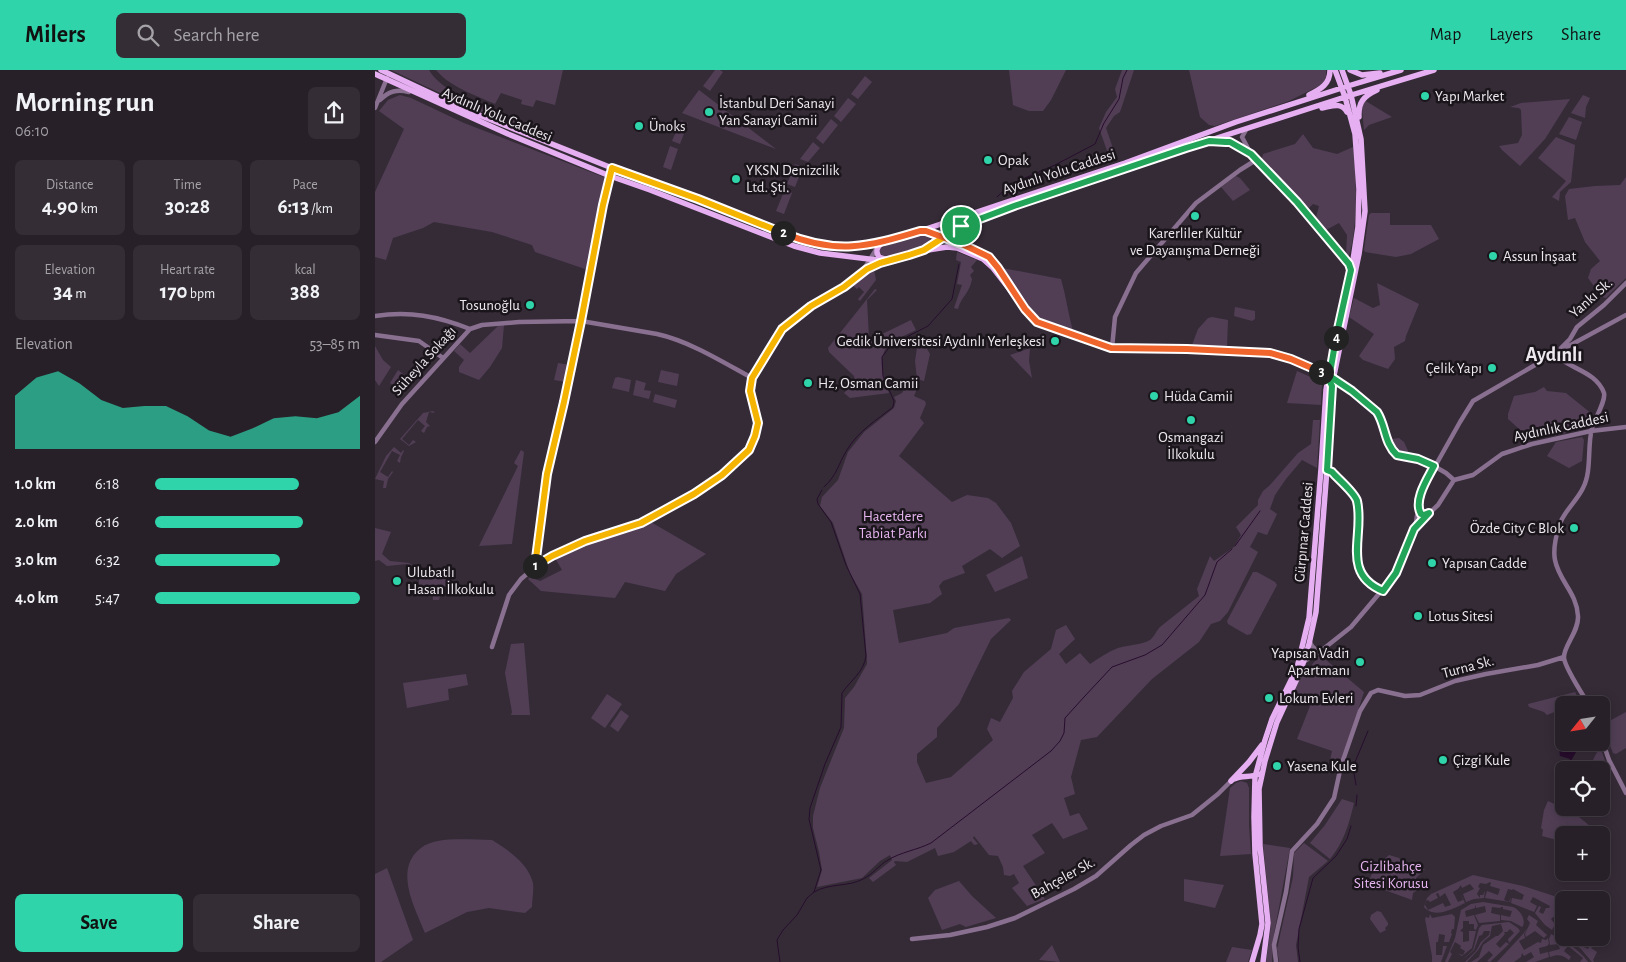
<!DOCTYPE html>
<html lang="en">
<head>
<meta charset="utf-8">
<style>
  body { margin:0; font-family:"Alegreya Sans",sans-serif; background:#342d35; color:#f1f3f6; height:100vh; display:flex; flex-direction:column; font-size:19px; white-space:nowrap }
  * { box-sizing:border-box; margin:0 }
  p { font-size:16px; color:#a5a3a8 }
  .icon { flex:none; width:28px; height:28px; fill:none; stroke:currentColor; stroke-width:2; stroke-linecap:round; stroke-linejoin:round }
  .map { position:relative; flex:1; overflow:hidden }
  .details { display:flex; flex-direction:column; background:#282029; width:375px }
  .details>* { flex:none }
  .needle { width:32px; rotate:240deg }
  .tools { position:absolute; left:1180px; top:626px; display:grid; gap:10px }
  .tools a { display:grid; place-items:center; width:55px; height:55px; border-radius:8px; background:#282029; box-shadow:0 2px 12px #0003,0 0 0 1px #443e46; font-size:25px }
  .pin { position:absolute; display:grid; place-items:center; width:42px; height:42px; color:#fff; margin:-21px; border:2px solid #fff; border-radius:50%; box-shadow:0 1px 5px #0007 }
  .km { position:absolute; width:25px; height:25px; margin:-12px; border-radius:50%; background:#222; color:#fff; font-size:14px; line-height:25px; text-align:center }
  .round { display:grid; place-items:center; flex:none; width:52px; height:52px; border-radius:8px; background:#342d35 }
  .head { display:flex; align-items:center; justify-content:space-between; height:85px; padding:0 15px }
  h1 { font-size:28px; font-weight:700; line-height:38px }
  .metrics { display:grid; grid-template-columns:repeat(3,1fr); gap:8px; height:85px; padding:5px 15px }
  .metrics div { display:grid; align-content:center; border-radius:8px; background:#342d35; text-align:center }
  .metrics b { font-size:21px; font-weight:700 }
  .metrics small { font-size:14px; font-weight:400 }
  .metrics p { font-size:14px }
  .chart { height:140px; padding:10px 15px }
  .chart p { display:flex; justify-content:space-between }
  .chart svg { width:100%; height:90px; margin-top:5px; fill:#2fd4aa; opacity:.7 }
  .action { display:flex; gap:10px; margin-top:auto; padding:10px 15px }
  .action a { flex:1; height:58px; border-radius:8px; background:#2fd4aa; color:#111; font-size:20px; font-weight:700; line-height:58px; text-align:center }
  .action a+a { background:#342d35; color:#f1f3f6 }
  ul { padding:0 15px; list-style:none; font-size:16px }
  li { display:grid; grid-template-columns:80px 60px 1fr; align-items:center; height:38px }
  li i { height:12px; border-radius:6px; background:#2fd4aa }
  header { display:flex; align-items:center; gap:30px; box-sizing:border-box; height:70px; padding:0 25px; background:#2fd4aa; color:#111 }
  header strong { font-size:24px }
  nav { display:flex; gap:28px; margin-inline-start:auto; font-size:18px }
  .search { width:350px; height:45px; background:#342d35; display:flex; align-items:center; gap:12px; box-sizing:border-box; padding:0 18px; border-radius:8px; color:#a5a3a8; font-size:19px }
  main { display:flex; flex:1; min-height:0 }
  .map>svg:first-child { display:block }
</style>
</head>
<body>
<header>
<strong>Milers</strong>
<div class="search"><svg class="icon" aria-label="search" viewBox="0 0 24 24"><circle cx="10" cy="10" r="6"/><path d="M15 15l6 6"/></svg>Search here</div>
<nav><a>Map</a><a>Layers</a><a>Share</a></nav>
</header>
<main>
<section class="details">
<div class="head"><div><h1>Morning run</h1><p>06:10</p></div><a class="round"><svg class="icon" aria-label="share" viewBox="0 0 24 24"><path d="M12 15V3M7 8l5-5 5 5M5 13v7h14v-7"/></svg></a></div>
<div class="metrics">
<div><p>Distance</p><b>4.90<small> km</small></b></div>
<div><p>Time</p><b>30:28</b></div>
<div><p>Pace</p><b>6:13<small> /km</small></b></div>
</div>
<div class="metrics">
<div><p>Elevation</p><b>34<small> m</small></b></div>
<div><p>Heart rate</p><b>170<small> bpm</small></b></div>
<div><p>kcal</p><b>388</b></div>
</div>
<div class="chart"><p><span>Elevation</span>53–85 m</p>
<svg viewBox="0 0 160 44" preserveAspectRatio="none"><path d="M0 44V18L10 9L20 6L30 12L40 20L50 24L60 23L70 23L80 28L90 35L100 38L110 34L120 29L130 28L140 29L150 26L160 18V44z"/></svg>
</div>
<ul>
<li><b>1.0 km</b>6:18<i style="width:70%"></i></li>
<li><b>2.0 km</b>6:16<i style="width:72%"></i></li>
<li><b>3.0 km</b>6:32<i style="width:61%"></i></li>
<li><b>4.0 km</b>5:47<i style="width:100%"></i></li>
</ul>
<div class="action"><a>Save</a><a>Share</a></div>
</section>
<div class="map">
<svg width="1251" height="892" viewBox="0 0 1251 892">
  <rect width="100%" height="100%" fill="#352b37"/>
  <!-- green -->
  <path fill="#513e55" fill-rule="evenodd" d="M16,0H54C70,28 124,39 152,54C160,58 168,64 175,69C121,50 69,25 16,0Z
    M61,0H188L180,35L161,30L158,37L146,34L147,30L126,23L120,34C100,25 75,17 61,0Z
    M340,0H345L348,2L335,21L328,16Z
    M634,0H691L676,30L668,41H654L638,35Z
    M747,0H759L745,42L739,46L731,58L742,90L736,92L724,58L731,42L742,27L740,19Z
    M814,0H951V7L948,14L914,31L840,56L834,55L825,47Z
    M490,6L497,12L483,29L476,24Z
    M324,20L401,79L307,43Z
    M25,25L36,28L89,53L231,108L213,200L160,182L157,175L117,162L59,152L48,158L18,168L11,190L0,187V122L29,59L4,41L13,30Z
    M1208,25L1215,28L1211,37L1210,48L1196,43Z
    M473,28L481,34L466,52L459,46Z
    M1195,29L1170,69L1145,96L1127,80L1124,76L1143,73L1147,65L1146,40L1144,38L1135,37L1146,33Z
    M989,30L1017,47L994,55L989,60L987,39Z
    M1194,47L1207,52L1201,70L1184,64Z
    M456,49L463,55L448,74L441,68Z
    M306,50L313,53L305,74L297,71Z
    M928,64L938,78L962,84L978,77C982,108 983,156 974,186L971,185L972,165L964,153L951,160L941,147L944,136L938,134L934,138L886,92L888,84L920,74Z
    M1181,67L1200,75L1196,112L1185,122L1184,131L1177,127L1191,111L1163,88Z
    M438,72L445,78L433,92L425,89Z
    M295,76L303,79L296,100L288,97Z
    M420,94L428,97L420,117L412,114Z
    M861,106L865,108L875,120L858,131L846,117Z
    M1251,107V208L1231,228L1227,227L1213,208L1216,199L1225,191L1210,172L1200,148L1193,150L1190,126L1194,119L1220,116L1245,115Z
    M410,119L417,123L409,144L401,141Z
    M996,143H1015V155H1056L1064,169L1036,184L1021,187L990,182L989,180L994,145Z
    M547,164L553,166L555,169L554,172C542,182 524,186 509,186L504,183L505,179L510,176Z
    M582,182L602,190L596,197L599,201L595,205L597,209C595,223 585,228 583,239L579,238L580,235L587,215L582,214L586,192L581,190Z
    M497,197L499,199L501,210L485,231L483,229L489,222L484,217L482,219L477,215L482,208Z
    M627,198L686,209C691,226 693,243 698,261L666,249L658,242Z
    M1002,213L1044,234L1031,266L1030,271L1019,277L1020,289L1013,299L988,290L984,286L999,264L974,247L979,228L998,238L1005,235Z
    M500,219L502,220L492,230L494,268L497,269L536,250L541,260C534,264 524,267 517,272C500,285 508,307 514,323L475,328L469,323L480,312L479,306L454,282L453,278Z
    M860,237L880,241V249L877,251L859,246Z
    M837,247L853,250L852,277L817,275L823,259L833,248Z
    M129,255L127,278L115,297L104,310L84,302V297L89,290L79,281L85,274L95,283L123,256Z
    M0,276L8,290L16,297L4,316L0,310Z
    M542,278L552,279L555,284L549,311L542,309L540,291Z
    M655,278L654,291L657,308L635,285Z
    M183,293L195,295L191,312L179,310Z
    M23,300L33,308L24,319L15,313Z
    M286,300L304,304L302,316L283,312Z
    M922,301L947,312L946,335L912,333Z
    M243,307L256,310L254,322L237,318L240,308Z
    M261,310L271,313L269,320L276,321L274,329L258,325Z
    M537,311L544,314L539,326L550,331L551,334L545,348L549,353L524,386L577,432L592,425L613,428L621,433L636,453L645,476L627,488L615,479L587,496L590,503L568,511L564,516L567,524L555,533L518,540L524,573L572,563L579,558L634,548L636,550L616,569L584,634L562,658V667L542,684V692L551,713L576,707L618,670L612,659L616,648L625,652L638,628L637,621L649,602L676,579L681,560L691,555L700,569L684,584L691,594L705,583L715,594C724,588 733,582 743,578C753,575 766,575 775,570C780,566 781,561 785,557L824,526L822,519L835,486L839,491L859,477L866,465L861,457L883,435V430L888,421L895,415L923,383L936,374L938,350H945L942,398L927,390L911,409L900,425L895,439L902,444L892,465L883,462L875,477L883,482L853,542L845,551L836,554L824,572L777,609L722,667L706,670L696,707L700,724L689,728L695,746L704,743L713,759L688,769L677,753L657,765L670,783L648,796L670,829L652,836L637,818L644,813L639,804L635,806L629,805L628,797L623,786L614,785L599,766L598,768L603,774L599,775L596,771L579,782L563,786L560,778L532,792L520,791L519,792L521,795L498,812L494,808L517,790L515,785L505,791L487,808L442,817L447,800L444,782L438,758V746L445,718L469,658L470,628L479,617L492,594V590L487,524L475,503L458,453L445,436L447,427L463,410L473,382L489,362L519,338L521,331L519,327L527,323L533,313Z
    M1169,317L1172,321L1191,323L1217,344C1199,365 1180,367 1154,368L1133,349V344L1139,326L1160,322Z
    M280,324L302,330L300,338L278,332Z
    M58,341L60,343L54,342L51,352L55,356L52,357L49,363L46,361L50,356L43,350L27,369L34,375L38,370L41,372L34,376L25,369L48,343Z
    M1207,367L1209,370L1207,391L1194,398L1172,386L1181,372Z
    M1024,368L1029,372L1034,383L1032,385L1023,383L1016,376L1017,369Z
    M19,377L26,383L28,380L29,381L26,387L25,393L22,391L25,385L17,381L5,402L13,407L17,401L18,402L13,409L11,418H8L9,411L0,409L11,386Z
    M146,380L149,382L137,474L104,476L143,396L139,393Z
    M274,451L331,484L301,504L290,521L250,512L240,528L166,521L153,509L155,507L165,511L187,500L180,488L210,474L247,463Z
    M0,458L16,462L7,484L15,491L34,493L42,498L76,510L75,513L67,519L64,530H58L57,520L44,521V504L32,494L12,496L4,490L0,491Z
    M647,486L653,508L620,522L611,505Z
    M878,502H882L900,512L902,515L876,564L872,565L853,554L852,551Z
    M149,573L155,645H136L137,642L130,603L136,574Z
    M945,585L989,622L966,693L955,690L957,681L922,669L935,636L917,626L925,609Z
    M91,604L93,615L73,619L74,630L32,638L28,613Z
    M1200,622L1205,631L1196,635H1189V638L1172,645L1169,642L1154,637L1153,634Z
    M232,624L247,634L230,658L216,648Z
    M246,640L254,646L243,662L235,656Z
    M1251,642V678L1241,684L1238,683L1227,655Z
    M1224,678L1226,679L1233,700L1226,711V700H1213Z
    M866,711L872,713L874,718V755L876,784L845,786L855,718L861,713Z
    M967,729L979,733C974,754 969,772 955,789L935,773L950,755Z
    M1173,731L1192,740L1194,738H1210L1204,747L1215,756L1212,765H1189V772L1167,766L1168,760L1166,758L1169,740Z
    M117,770C133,780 153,793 158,813C159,820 157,830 157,837L150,843L114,838L92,842L50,863C40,838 18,799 46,778C51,774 57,772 63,771C80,768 100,770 117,770Z
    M929,773L953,791L934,807L921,875L923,892H904L902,879L918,807L919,783Z
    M888,774L915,778L899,864L897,892H891L896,854Z
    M1014,785L1024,788L1033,799H1050L1041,808L1045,818L1038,823L1037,830L996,815L994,811L1002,791L1006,792Z
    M12,798L38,870L6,892H0V804Z
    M1098,805L1148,816L1179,826L1189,838V841L1184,835L1183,836L1189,843L1187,845L1184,842L1176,849L1179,853L1182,851L1177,860L1170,855L1160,843L1164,836L1166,837L1164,842L1168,844L1171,838H1174L1175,836L1158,827L1155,832L1162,836L1159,842L1136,833L1137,828L1147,830L1149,825L1138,819L1137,820L1133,819L1129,830L1134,832L1136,827L1135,832L1110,828L1112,821L1123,825L1125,819L1115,816L1116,813L1115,812L1111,814L1105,813L1103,817L1105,818L1102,824L1105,828V825H1108L1110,821L1109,828L1099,829L1091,832L1088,824L1099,819L1095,814L1087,818L1086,815L1083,819L1078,822L1083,832L1088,830L1086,825L1090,833C1078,839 1059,849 1049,837L1052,828L1056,824ZM1063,823L1065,827L1070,823L1076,835L1070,837L1068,833L1053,840L1050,835L1051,831L1053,830L1055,832L1063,828L1061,824Z
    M809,809L849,815L840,838L809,831Z
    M584,811L597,826L621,848L591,857L585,854L567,860L553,828L560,820Z
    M1108,832L1138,837C1145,840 1151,849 1148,856L1147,857L1136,851L1126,850V845L1135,847L1137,841L1128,839V837H1126L1125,838L1117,837L1116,843L1125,845V851L1104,853L1100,845L1111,842L1110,836L1101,838L1100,834V838L1090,841L1091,847L1099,845L1103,855L1101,860L1099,859V854H1094V851H1088V858L1085,861L1088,862V872L1094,871V861H1101L1097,878L1087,886L1083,884L1088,885L1090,881L1085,878L1086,876L1080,872L1075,882L1077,884L1073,892H1070L1080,868L1086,840L1096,834Z
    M1002,841L1006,842L1013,853V855L1010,858L1011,860L1005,863L995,849L996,845Z
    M1055,844L1057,848L1077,844L1080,847L1079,859H1077L1076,863L1077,864L1074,872H1069L1070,865L1064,864L1063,872H1061V885H1067L1068,876H1072L1066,892H1057V886L1050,849L1051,847L1054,848Z
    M1154,845L1163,851L1161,855L1172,865L1174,863L1169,868L1160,861L1151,867L1150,864L1155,853L1152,849Z
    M1134,852L1143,858L1145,861L1134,873L1133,869L1139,863L1135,859L1132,862H1129L1130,864L1121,874L1125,878L1131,872L1134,874L1115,892L1112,891L1118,885L1114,881L1102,892H1096L1104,887L1108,875L1121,866H1123L1128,861L1126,854L1117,856L1115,866L1108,872L1103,880L1092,892H1090L1101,881L1106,872L1114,865L1115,861H1109L1107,865L1104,866L1099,880L1085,892L1098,880L1104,858L1107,855Z
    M1152,858L1149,864L1150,868L1144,871L1149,880L1163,872L1166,873L1167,869L1171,870L1173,868L1174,874L1172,876L1164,878L1165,884L1173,882L1174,887L1160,892H1151L1159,887L1156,882L1149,886L1147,883L1146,887L1139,892H1122L1148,864Z
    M1176,864C1190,871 1204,879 1213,892H1205L1208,888L1193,876L1189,881L1196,887L1194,890C1188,885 1183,884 1175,887L1174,882L1185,879L1183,874L1175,875L1174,869Z
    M1192,868H1203L1209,872L1206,876L1213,879L1217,873L1215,872L1217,870L1214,868L1223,869L1216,878L1222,882L1218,890L1219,892H1217L1206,879Z
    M677,875L685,892L664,890Z
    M857,877L877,880L873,892H851Z"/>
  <!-- water -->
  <path fill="#270d2d" d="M1204,677L1193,696L1192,695L1195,689L1185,686L1184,679Z"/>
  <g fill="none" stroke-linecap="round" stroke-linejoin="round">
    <!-- stream -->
    <path stroke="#270d2d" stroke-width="1" d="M622,127L636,114L680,95L720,74L729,53L744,29L748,8L752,0
      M449,417C463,404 463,394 472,380C483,361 502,350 518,337L519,331L508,306L507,287L516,275L553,256L577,229L584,194
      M860,476L885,441
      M981,715L978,697L993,661
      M981,736L982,725
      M439,822C454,813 474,817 488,809C497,805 504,795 513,790C526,782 542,780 556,773L676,681L685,671L689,663L690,648L709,627L737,597L770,585L787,575L830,525L842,492L857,479
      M405,892L402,870L408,860L422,845L432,828L439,822L446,800L434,749L435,738L450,694L466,657L467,623C476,610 489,602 491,586L485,524L471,495L456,452L443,434L442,429L447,420
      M925,892L923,877L924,859L938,808L961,786L972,769L976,756"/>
    <!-- minor -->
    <path stroke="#8a7090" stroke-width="4.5" d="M5,30C14,21 22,19 34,22
      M0,38L12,8
      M871,60L867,67L876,84L922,131L970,190L974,191L979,189
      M836,71L855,72L875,84
      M489,201L511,191
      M0,246C35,241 62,246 95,259
      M0,265L44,271L68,288
      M737,278L740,247L761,203L821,133L865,100L881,90
      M1186,278L1195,269L1202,257L1229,235L1251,213
      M1179,284C1194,299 1221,301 1229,323C1231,331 1220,348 1217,358C1212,377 1217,401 1208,418C1202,431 1188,442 1184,456C1181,466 1178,480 1180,490C1184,511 1202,523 1203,546C1204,562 1188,576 1189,588C1190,598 1208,625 1214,635
      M958,308L986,327L1002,342L1006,348L1013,373L1022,385L1052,392L1071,403L1079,410
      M0,372L27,334L95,259L107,255L144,252L206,251L282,264C314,271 348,292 377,308
      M949,399C958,400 962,407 967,413C972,418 980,424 982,431C983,435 982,439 982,443C984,474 973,506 1008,521
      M1041,456L1063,435L1079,410L1098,405L1127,384L1157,374L1216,361L1251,357
      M160,497L172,404L206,251L235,106
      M935,572C937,577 940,581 946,580
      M117,577L134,525L146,509L160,497L177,486L210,471L266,453L319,425L347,405L374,380L380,366L383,353L375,321L377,308L395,278L407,259L425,244L441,233L473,214L489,199L502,178
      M928,592L947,580L976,557L1019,506L1041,452L1045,427L1049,416L1085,352L1098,331L1179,284L1251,245
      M1226,667L1234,690L1251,723
      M537,869L575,865L612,857L640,848L699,819L721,806L756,775L769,765L786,756L817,745L843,724L856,711
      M901,892L899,875L911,822L917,781L942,754L959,728L966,696L985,641L996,623L1003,620L1030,626L1045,625L1080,611L1111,604L1163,595L1189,587"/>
    <!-- major -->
    <path stroke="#e6aff1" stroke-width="5.5" d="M6,0L89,39L237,98L323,129L419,168L443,174L470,177L494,175L545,161L750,93L861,52L973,16L1026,0
      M975,0L987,5L1005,3
      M0,4L133,64L235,106L275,120L419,176L445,183L502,190L523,188L549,180L586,156L639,136L811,78L970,27L1059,0
      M934,25C946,19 955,14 955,0
      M947,38C958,36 966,32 972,42
      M984,47C983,32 989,26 1002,20
      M548,161C571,166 609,180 624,198
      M507,173C502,177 500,181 504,187L510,189
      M553,180L572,177L582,178L608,189L618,198L650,239L662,252L737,278L813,279L895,283L916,289L951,305L954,310
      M859,709C867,705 875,708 884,704
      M856,711L874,692L887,675
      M877,892L885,865L887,854L880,784L879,747L880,707L890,670L897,649L922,598L934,548L946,399L951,320L965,243L978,190L983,157L984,119L980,64L970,27L960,0
      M888,892L893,853L885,776L884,719L890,691L902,652L926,600L934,574L941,542L952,399L956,320L984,184L990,141L986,69L976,25L967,0"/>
  </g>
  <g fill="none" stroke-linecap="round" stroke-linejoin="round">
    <defs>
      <path id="split-1" d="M160,496L177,486L210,471L266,453L319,424L347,405L374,380L380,366L383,353L375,321L377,308L407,259L436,236L469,217L492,199L505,193L534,185L549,180L586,156"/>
      <path id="split-2" d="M160,496L172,404L189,332L206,251L228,135L237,98L323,129L408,163"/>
      <path id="split-3" d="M408,163C462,185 492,177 545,161H551L589,175L614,187L623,198L650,239L662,252L736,278L812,279L895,283L916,289L946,302"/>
      <path id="split-4" d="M946,302C949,304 953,305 956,307L977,321L1002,342C1011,356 1009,373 1022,385L1043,389L1059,396C1053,408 1038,430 1046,444L1049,445L1054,443L1039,459L1021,503L1008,521C965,503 990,465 982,431C980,423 963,409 957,402L952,400L957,316L953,308L955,303L961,268"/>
      <path id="split-5" d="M586,156L639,136L811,78L834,71L851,72H855L876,84L922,132L974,194L976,200L961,268"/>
    </defs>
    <!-- split-1 casing -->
    <use href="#split-1" stroke="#fff" stroke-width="10"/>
    <!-- split-2 casing -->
    <use href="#split-2" stroke="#fff" stroke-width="10"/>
    <!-- split-3 casing -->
    <use href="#split-3" stroke="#fff" stroke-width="10"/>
    <!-- split-4 casing -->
    <use href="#split-4" stroke="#fff" stroke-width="10"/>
    <!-- split-5 casing -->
    <use href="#split-5" stroke="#fff" stroke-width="10"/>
    <!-- split-1 -->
    <use href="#split-1" stroke="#f5b400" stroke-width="6"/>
    <!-- split-2 -->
    <use href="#split-2" stroke="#f5b400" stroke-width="6"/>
    <!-- split-3 -->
    <use href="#split-3" stroke="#f0652b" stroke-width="6"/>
    <!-- split-4 -->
    <use href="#split-4" stroke="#22a559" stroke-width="6"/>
    <!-- split-5 -->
    <use href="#split-5" stroke="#22a559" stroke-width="6"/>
  </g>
  <!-- markers -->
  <g fill="#2fd4aa" stroke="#1a151a" stroke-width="2">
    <circle cx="1050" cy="26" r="5"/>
    <circle cx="334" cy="42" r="5"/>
    <circle cx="264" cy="56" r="5"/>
    <circle cx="613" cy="90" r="5"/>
    <circle cx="361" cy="109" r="5"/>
    <circle cx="820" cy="146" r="5"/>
    <circle cx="1118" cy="186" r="5"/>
    <circle cx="155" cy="235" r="5"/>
    <circle cx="680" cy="271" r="5"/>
    <circle cx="1117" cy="298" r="5"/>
    <circle cx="433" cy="313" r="5"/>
    <circle cx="779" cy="326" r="5"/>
    <circle cx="816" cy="350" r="5"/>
    <circle cx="1199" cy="458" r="5"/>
    <circle cx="1057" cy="493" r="5"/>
    <circle cx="22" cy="511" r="5"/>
    <circle cx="1043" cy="546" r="5"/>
    <circle cx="985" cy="592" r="5"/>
    <circle cx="894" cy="628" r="5"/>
    <circle cx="1068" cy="690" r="5"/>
    <circle cx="902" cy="696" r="5"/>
  </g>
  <g text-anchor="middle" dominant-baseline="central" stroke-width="5" stroke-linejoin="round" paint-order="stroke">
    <!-- poi labels -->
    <g font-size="15" fill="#eee8ef" stroke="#1a151a" text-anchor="start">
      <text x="1060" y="26">Yapı Market</text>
      <text x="344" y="33">İstanbul Deri Sanayi<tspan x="344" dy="17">Yan Sanayi Camii</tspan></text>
      <text x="274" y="56">Ünoks</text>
      <text x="623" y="90">Opak</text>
      <text x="371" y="100">YKSN Denizcilik<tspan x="371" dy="17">Ltd. Şti.</tspan></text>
      <text x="820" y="163" text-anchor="middle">Karerliler Kültür<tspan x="820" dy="17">ve Dayanışma Derneği</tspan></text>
      <text x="1128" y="186">Assun İnşaat</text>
      <text x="145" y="235" text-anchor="end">Tosunoğlu</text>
      <text x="670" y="271" text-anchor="end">Gedik Üniversitesi Aydınlı Yerleşkesi</text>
      <text x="1107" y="298" text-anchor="end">Çelik Yapı</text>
      <text x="443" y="313">Hz, Osman Camii</text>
      <text x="789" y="326">Hüda Camii</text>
      <text x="816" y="367" text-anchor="middle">Osmangazi<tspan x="816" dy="17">İlkokulu</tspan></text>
      <text x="1189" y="458" text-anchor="end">Özde City C Blok</text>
      <text x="1067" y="493">Yapısan Cadde</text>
      <text x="32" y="502">Ulubatlı<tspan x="32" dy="17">Hasan İlkokulu</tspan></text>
      <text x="1053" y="546">Lotus Sitesi</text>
      <text x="975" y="583" text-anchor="end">Yapısan Vadi1<tspan x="975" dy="17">Apartmanı</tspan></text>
      <text x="904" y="628">Lokum Evleri</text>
      <text x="1078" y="690">Çizgi Kule</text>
      <text x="912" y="696">Yasena Kule</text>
    </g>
    <!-- street labels -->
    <g font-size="15" fill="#eee8ef" stroke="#1a151a">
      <text transform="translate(122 45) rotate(23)">Aydınlı Yolu Caddesi</text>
      <text transform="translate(684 102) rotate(-18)">Aydınlı Yolu Caddesi</text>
      <text transform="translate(1216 228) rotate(-42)">Yankı Sk.</text>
      <text transform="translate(49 291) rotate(-48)">Süheyla Sokağı</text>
      <text transform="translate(1186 357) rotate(-12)">Aydınlık Caddesi</text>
      <text transform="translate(929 462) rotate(-85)">Gürpınar Caddesi</text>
      <text transform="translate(1093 597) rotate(-15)">Turna Sk.</text>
      <text transform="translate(688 808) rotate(-29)">Bahçeler Sk.</text>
    </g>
    <!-- park labels -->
    <g font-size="15" fill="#e6b5f0" stroke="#1a151a">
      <text x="518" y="446">Hacetdere<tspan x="518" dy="17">Tabiat Parkı</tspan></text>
      <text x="1016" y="796">Gizlibahçe<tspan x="1016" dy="17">Sitesi Korusu</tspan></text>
    </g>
    <!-- district labels -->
    <g font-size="20" font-weight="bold" fill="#eee8ef" stroke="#1a151a">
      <text x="1179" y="285">Aydınlı</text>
    </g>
  </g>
</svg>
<div class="tools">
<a><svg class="needle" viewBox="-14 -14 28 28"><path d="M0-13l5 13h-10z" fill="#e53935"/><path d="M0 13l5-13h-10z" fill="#a5a3a8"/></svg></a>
<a><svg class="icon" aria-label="locate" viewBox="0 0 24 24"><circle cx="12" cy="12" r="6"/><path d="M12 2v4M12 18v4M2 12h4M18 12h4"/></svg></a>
<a>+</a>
<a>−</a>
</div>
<div class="pin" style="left:586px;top:156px;background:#1e9e55"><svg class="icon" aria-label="arrive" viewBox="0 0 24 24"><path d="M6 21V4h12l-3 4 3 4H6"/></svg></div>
<b class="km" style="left:160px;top:496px">1</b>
<b class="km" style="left:408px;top:163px">2</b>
<b class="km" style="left:946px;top:302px">3</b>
<b class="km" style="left:961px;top:268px">4</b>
</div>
</main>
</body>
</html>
